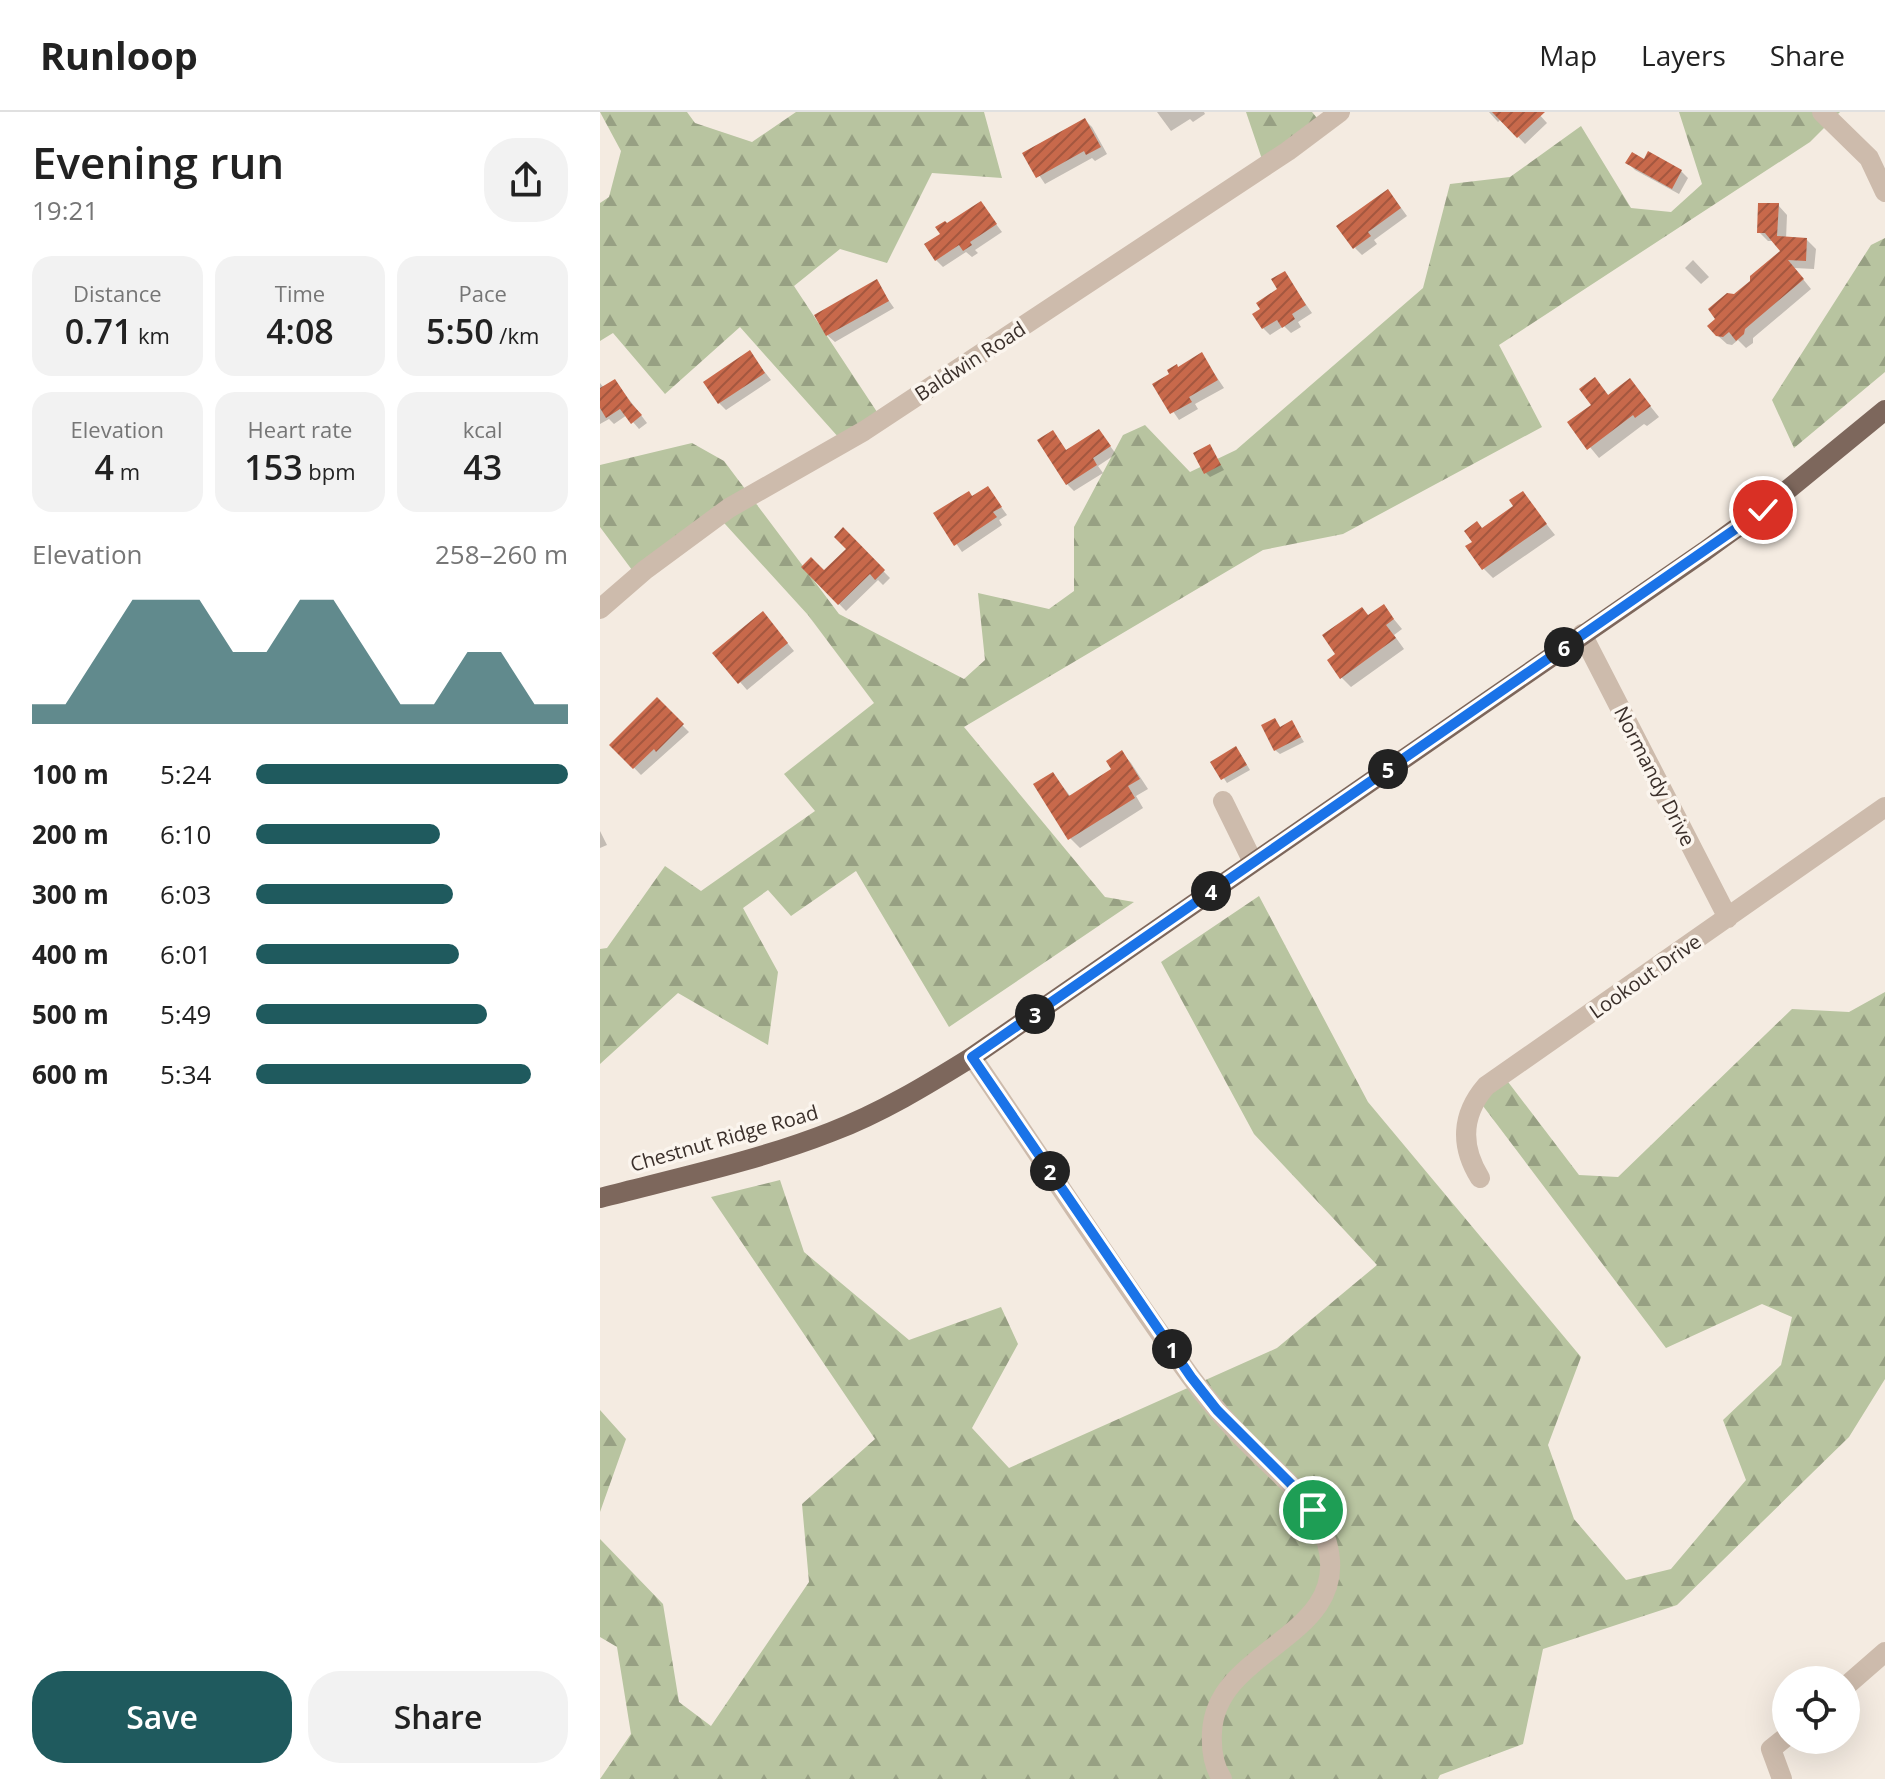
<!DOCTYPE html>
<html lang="en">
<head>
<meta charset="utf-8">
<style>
  body { margin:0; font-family:"Open Sans",sans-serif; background:#f2f2f2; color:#222; height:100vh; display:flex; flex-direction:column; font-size:30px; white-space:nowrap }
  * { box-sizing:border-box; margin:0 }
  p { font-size:26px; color:#767676 }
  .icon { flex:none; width:44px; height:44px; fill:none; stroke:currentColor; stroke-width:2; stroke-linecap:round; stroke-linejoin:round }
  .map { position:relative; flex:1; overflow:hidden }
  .details { display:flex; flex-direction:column; background:#fff; width:600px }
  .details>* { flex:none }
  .fabs { position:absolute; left:1172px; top:1554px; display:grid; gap:16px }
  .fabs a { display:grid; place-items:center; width:88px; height:88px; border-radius:50%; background:#fff; box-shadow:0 8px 32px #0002; font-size:40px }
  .pin { position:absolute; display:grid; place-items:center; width:68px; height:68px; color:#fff; margin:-34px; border:4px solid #fff; border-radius:50%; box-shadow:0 2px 8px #0007 }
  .km { position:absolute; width:40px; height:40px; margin:-20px; border-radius:50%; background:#222; color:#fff; font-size:22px; line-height:40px; text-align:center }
  .round { display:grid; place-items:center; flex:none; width:84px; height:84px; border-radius:32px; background:#f2f2f2 }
  .overview { display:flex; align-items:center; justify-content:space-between; height:136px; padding:0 32px }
  h1 { font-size:44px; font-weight:600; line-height:60px }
  .metrics { display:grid; grid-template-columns:repeat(3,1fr); gap:12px; height:136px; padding:8px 32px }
  .metrics div { display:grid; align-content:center; border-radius:20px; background:#f2f2f2; text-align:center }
  .metrics b { font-size:34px; font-weight:600 }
  .metrics small { font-size:22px; font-weight:400 }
  .metrics p { font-size:22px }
  .chart { height:224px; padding:16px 32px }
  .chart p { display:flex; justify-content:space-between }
  .chart svg { width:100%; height:144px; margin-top:8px; fill:#1f5a5e; opacity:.7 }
  .action { display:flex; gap:16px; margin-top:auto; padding:16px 32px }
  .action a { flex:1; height:92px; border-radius:32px; background:#1f5a5e; color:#fff; font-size:32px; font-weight:600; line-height:92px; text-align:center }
  .action a+a { background:#f2f2f2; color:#222 }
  ul { padding:0 32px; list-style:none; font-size:26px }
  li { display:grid; grid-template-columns:128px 96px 1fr; align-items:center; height:60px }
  li i { height:20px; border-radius:10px; background:#1f5a5e }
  header { display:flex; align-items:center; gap:48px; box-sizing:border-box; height:112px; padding:0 40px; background:#fff; border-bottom:2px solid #e0e0e0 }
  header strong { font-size:38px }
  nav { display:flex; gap:44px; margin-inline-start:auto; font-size:28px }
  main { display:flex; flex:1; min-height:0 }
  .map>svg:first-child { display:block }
</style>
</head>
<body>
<header>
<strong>Runloop</strong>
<nav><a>Map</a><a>Layers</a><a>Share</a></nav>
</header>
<main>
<section class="details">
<div class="overview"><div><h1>Evening run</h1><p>19:21</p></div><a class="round"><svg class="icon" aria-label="share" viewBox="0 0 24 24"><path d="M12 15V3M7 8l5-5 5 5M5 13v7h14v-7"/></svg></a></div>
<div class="metrics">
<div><p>Distance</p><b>0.71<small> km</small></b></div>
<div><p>Time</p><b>4:08</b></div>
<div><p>Pace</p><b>5:50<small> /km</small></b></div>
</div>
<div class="metrics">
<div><p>Elevation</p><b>4<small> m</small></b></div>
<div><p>Heart rate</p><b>153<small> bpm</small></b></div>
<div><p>kcal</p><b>43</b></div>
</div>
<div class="chart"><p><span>Elevation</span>258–260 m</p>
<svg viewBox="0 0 160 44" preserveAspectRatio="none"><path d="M0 44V38L10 38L20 22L30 6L40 6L50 6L60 22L70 22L80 6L90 6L100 22L110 38L120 38L130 22L140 22L150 38L160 38V44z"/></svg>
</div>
<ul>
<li><b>100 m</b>5:24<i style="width:100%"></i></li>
<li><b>200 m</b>6:10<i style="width:59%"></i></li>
<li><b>300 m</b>6:03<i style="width:63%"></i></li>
<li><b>400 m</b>6:01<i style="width:65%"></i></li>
<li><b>500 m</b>5:49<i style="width:74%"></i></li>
<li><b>600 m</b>5:34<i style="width:88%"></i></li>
</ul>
<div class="action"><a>Save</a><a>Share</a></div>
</section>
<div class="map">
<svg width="1285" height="1667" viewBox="0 0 1285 1667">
  <defs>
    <pattern id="forest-firs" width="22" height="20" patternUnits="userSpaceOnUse" patternTransform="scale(2)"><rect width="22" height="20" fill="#b8c4a0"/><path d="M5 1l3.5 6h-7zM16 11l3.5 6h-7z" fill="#97a083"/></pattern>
    <pattern id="building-hatch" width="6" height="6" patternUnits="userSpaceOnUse" patternTransform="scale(2)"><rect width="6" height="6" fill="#c8694b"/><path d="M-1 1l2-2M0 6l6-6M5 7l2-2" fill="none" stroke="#a4573f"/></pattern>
  </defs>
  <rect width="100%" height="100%" fill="#f4ebe1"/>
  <!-- forest -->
  <path fill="url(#forest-firs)" d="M0,0H87L95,11L152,30L196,0H384L402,66L332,61L287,151L240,137L194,174L279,303L240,327L140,215L65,282L13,221L0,229V91L9,85L21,39Z
    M646,0H712L725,15L666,59Z
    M1079,0H1240L1210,30L899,233L942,315L743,422L663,438L364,615L505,785L534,790L349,915L256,759L191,804L168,778L143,796L178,860L168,933L78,881L0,952V837L7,836L65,754L101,779L215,699L184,662L274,591L208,503L115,401L35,462L0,415V353L92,331L124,349L239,502L364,567L385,548L378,481L449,497L474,479V415L523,323L545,313L590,360L636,338L823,176L850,72L910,65L981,14L1031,96L1071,100L1102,72Z
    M1285,126V260L1194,336L1172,288L1271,133Z
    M659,784L768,990L981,1245L948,1333L974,1407L1026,1468L1071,1457L1146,1368L1123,1308L1181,1253L1192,1205L1162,1192L1066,1236L880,990L902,962L979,1063L1018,1065L1192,897L1249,900L1285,880V1267L1249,1325L1077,1493L943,1537L923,1632L840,1663L838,1667H0L31,1622L17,1535L0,1525V1427L63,1492L79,1590L111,1614L209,1470L202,1392L275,1327L111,1085L180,1068L204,1140L309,1228L401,1195L418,1232L372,1316L409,1356L677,1236L777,1153L654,1022L561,850Z
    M0,1298L26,1327L0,1400Z"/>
  <!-- shadow -->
  <path fill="#0003" d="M557,0H604L605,2L593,10L590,7L571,19Z
    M889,0H937L947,11L925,32L901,7L898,10Z
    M485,8L492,15L507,42L495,49L492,46L445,72L425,42Z
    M1044,49L1081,59L1088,66L1079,82L1035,58L1028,51Z
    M794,86L807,104L774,128L777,132L762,143L755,136Z
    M381,92L402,120L375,138L378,141L372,145L366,140L343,155L336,148L342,122L347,114Z
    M1178,93L1187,103L1186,127L1207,128L1216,137L1214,157L1194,156L1211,177L1153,226V231L1146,236L1138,228L1132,233L1127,232L1117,223L1135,184L1183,139L1175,129H1168L1159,120Z
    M1093,148L1109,165L1101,172L1085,156Z
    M684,161L712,201L698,210L701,215L691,221L684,214L670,223L663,216Z
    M276,170L294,196L235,230L227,223Z
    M150,241L171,268L126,298L119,291Z
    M602,243L624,276L595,292L598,297L579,308L555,273Z
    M995,267L1009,284L1030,269L1059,305L1047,314L1044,312L999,346L970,311L993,293Z
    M15,269L47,311L39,317L27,303L14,312L9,307L0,312V271L4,276Z
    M499,319L516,342L498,354L503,361L474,379L467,372L453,320L467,340Z
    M610,335L624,358L610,365L606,361Z
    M388,377L407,403L399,408L402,413L362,440L336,402Z
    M922,381L955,423L893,466L883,456V418L916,395Z
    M243,418L290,466L283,473L278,468L246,499L204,456L224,461L249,437Z
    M783,494L802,517L794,523L804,537L751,575L741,565L738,543L769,505Z
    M169,509L194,539L147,578L115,541Z
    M57,588L89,620L41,663L12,633Z
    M675,608L681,616L692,611L704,630L680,642L675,638Z
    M522,641L531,651L548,677L536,684L543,696L480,736L470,726L453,662L471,685L514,658Z
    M640,641L650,658L627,671L613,650Z
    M0,719L7,733L0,736Z"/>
  <!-- building -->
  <path fill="url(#building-hatch)" d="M892,0H945L917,26Z
    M485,6L501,35L486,43L484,39L436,66L422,41Z
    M1048,39L1082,58L1072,77L1025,51L1032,40L1044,47Z
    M788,77L801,96L768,120L771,124L753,137L736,114Z
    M381,89L397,112L370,130L372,133L363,139L359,133L335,149L324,132L340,122L335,115L345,109L347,111Z
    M1158,91H1179L1177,124L1207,126L1206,149L1188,148L1204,167L1145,217L1144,222L1136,229L1129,220L1123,225L1116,224L1107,214L1115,207L1108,197L1127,181L1134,182L1150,169V164L1180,139L1165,121H1157Z
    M685,159L706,193L692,202L695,207L682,216L677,208L662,217L652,202L660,197L656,191L677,177L671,167Z
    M277,167L289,189L226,224L214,203Z
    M150,238L165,261L118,292L103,270Z
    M602,240L618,268L589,285L592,290L570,302L552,272L569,262L567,258L577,252L578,255Z
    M995,265L1008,283L1030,266L1051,294L1035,306L1033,303L987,338L967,310L991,293L979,277Z
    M15,267L31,291L42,303L31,312L20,297L6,306L0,296V276Z
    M499,317L511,334L493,346L497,353L466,373L437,328L453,318L466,338Z
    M610,332L621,353L604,362L593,341Z
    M388,374L402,395L393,400L397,405L354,434L333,401L369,379L372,384Z
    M923,379L947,412L882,458L865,434L872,430L864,419L877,409L882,416L913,394L909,388Z
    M243,415L285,458L275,468L270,462L238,493L201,455L211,445L224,458L246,437L234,425Z
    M784,492L794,507L786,513L796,526L740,567L727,548L735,542L722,523L762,495L768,503Z
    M163,499L188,531L138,572L112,541Z
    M57,585L84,612L56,640L54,637L33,657L9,633Z
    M675,606L680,615L692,608L701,625L674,639L661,613Z
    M636,634L647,653L621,668L610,650Z
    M522,638L540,667L528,674L535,686L468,728L433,672L453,660L469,684L511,657L506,649Z"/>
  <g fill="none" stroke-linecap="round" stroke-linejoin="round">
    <!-- minor -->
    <path stroke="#cdbbac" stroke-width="20" d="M1222,0L1269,46L1285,80
      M0,497L45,458L129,396L264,319L688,39L740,0
      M982,522L1128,806
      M623,689L653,750
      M372,945C445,1051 515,1160 590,1264C609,1290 631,1315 654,1337C683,1366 715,1390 727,1431C753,1526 616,1535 612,1620C611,1637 613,1653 622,1667
      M880,1066C860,1034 861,1003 886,974L1285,695
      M1246,1574L1285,1540
      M1182,1667L1171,1637L1186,1625"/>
    <!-- major -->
    <path stroke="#7d675c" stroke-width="20" d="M0,1086C77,1066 157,1049 231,1020C281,1001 327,973 372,945L1105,439L1174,389L1285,298"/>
  </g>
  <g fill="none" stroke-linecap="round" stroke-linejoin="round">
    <defs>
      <path id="route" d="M713,1398L700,1381L617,1298L591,1265L372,945L1163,398"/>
    </defs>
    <!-- route casing -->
    <use href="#route" stroke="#fff" stroke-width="16"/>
    <!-- route -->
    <use href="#route" stroke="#1a73e8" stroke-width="10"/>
  </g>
  <g text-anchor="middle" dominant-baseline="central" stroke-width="7" stroke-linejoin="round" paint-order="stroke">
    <!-- street labels -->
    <g font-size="20" fill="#3b302b" stroke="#fbf5ee">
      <text transform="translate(370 249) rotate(-33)">Baldwin Road</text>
      <text transform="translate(1055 664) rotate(63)">Normandy Drive</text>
      <text transform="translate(1045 864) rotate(-35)">Lookout Drive</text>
      <text transform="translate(124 1026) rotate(-16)">Chestnut Ridge Road</text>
    </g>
  </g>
</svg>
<div class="fabs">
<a><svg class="icon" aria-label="locate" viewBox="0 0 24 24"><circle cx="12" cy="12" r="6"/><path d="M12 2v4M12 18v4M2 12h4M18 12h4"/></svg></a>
</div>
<div class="pin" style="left:713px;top:1398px;background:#1e9e55"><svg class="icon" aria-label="arrive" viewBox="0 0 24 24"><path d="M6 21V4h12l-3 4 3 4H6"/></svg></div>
<div class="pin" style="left:1163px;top:398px;background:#d93025"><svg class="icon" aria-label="check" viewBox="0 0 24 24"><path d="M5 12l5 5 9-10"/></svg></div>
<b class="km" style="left:572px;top:1237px">1</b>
<b class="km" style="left:450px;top:1059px">2</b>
<b class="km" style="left:435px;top:902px">3</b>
<b class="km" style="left:611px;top:779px">4</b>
<b class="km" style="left:788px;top:657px">5</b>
<b class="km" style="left:964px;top:535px">6</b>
</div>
</main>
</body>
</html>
